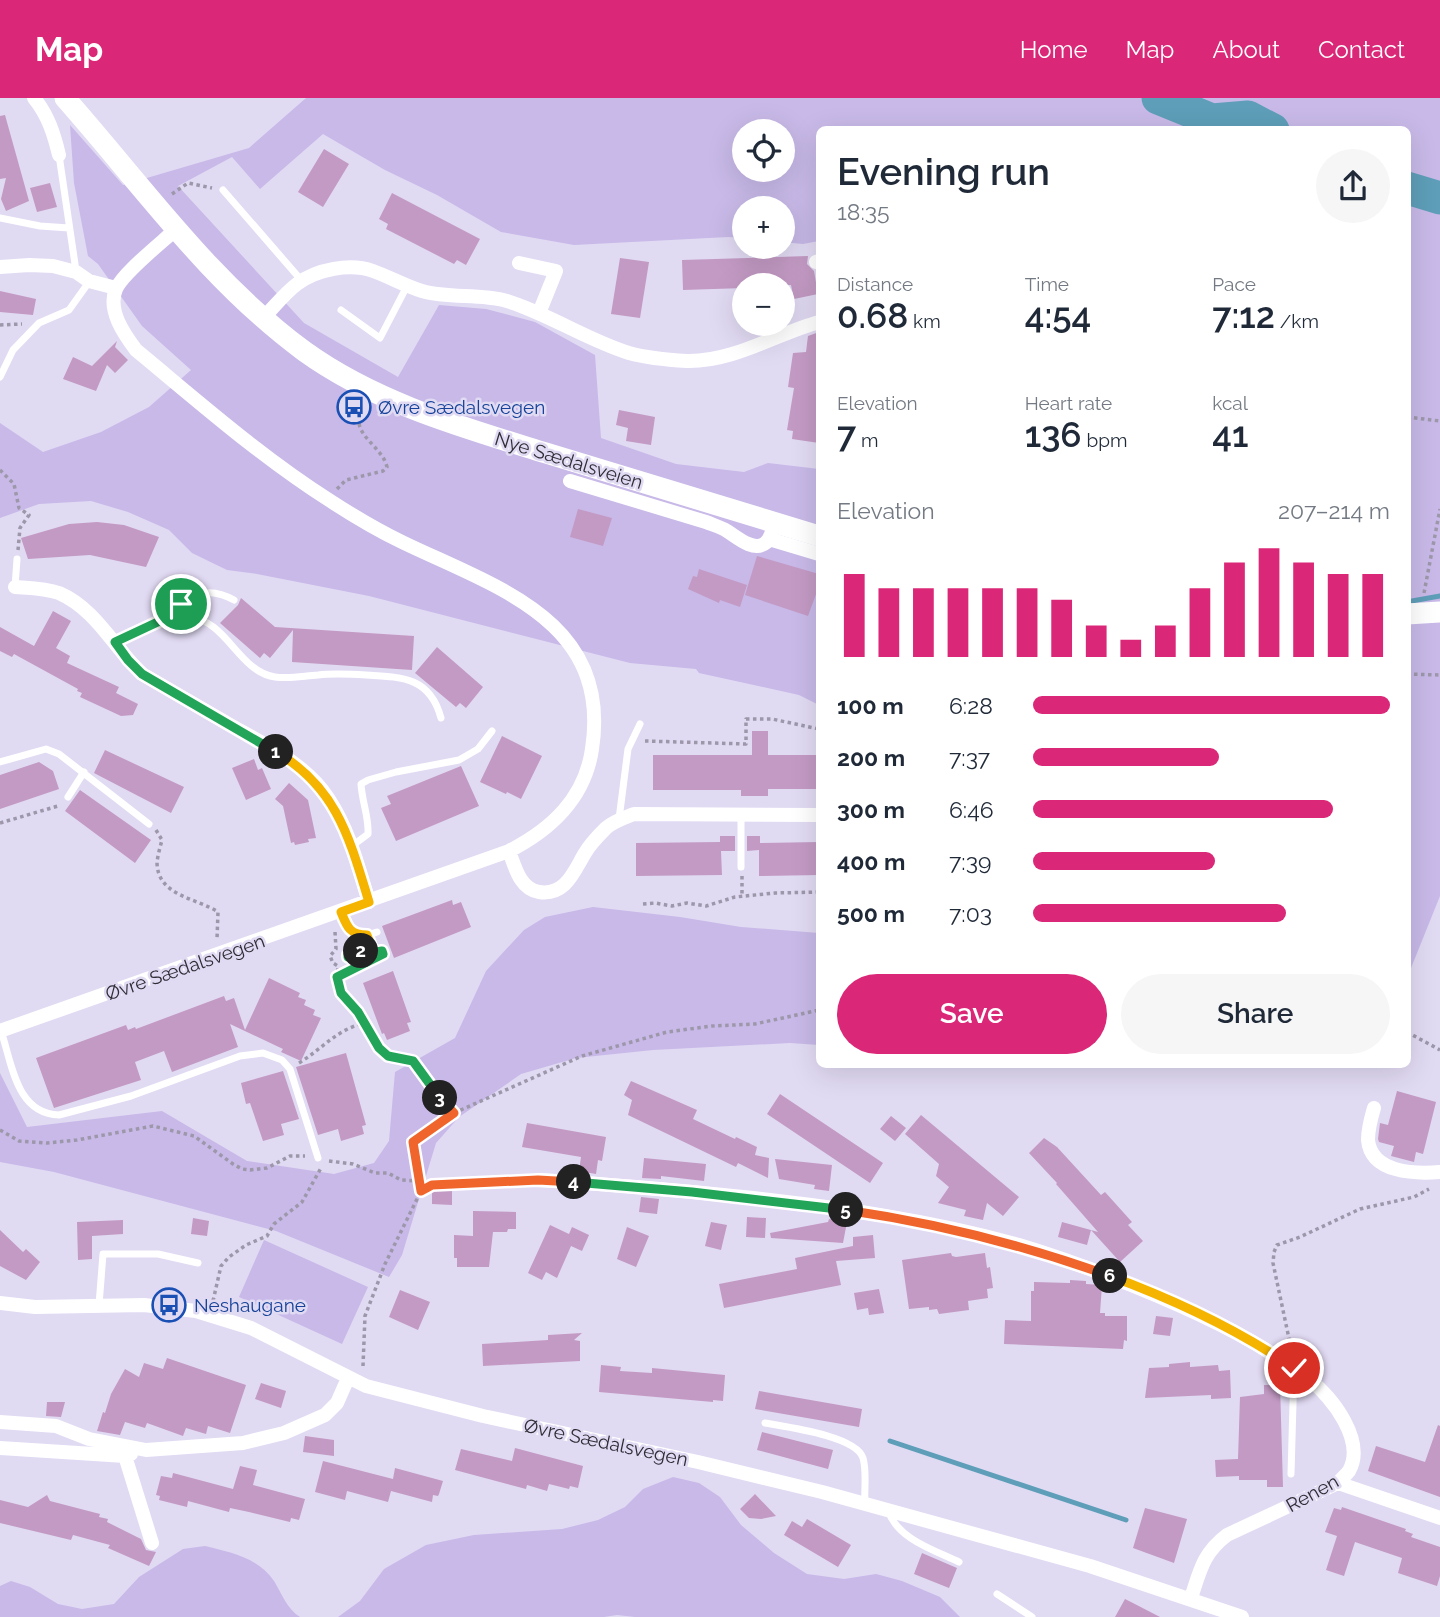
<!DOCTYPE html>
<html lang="en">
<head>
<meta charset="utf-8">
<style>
  body { margin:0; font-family:Raleway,sans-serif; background:#f6f6f7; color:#1f2937; height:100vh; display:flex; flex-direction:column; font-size:26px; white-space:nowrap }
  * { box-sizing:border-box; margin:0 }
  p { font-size:23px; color:#747a83 }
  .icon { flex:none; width:38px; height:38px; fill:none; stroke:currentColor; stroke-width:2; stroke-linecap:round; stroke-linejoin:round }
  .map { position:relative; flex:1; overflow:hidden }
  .details { position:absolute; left:816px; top:28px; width:595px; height:942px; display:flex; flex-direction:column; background:#fff; border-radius:10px; box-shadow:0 7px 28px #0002 }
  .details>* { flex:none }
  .tools { position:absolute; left:732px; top:21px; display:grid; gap:14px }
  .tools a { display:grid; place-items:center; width:63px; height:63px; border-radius:50%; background:#fff; box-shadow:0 7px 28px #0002; font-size:35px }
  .pin { position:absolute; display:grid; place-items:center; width:60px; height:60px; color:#fff; margin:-30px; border:4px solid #fff; border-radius:50%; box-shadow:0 2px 7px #0007 }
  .km { position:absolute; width:35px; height:35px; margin:-18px; border-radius:50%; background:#222; color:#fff; font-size:19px; line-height:35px; text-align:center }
  .round { display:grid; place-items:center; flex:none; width:74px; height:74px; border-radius:37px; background:#f6f6f7 }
  .head { display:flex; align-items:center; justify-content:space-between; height:119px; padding:0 21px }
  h1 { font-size:38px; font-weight:600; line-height:52px }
  .figures { display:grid; grid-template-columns:repeat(3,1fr); gap:10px; height:119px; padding:7px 21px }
  .figures div { display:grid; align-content:center }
  .figures b { font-size:35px; font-weight:600 }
  .figures small { font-size:19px; font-weight:400 }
  .figures p { font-size:19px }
  .chart { height:196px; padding:14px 21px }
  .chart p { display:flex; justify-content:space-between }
  .chart svg { width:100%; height:126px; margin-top:7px; stroke:#db2777; stroke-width:6 }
  .button { display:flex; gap:14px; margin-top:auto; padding:14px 21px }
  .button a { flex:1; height:80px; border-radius:42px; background:#db2777; color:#fff; font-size:28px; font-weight:600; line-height:80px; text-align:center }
  .button a+a { background:#f6f6f7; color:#1f2937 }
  ul { padding:0 21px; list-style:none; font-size:23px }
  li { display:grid; grid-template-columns:112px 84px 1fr; align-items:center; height:52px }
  li i { height:18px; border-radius:9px; background:#db2777 }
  header { display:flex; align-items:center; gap:42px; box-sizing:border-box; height:98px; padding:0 35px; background:#db2777; color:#fff }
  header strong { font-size:33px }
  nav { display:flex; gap:38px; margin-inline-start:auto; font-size:24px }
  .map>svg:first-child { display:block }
</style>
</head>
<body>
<header>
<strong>Map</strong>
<nav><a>Home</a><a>Map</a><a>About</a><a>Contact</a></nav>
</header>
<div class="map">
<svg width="1440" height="1519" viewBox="0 0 1440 1519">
  <rect width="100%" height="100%" fill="#e1daf3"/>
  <!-- green -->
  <path fill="#c8b9e8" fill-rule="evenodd" d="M306,0H1440V798L1407,880V32H819V143L803,146L782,144V110H744V140L728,139L574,147L501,134L437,97L385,72L323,36L260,91L232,59L178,88L304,225L398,279L439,207L486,211L535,224L595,257L601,340L676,366L744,374L768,365L819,371V607L799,597L699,575L696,571L630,565L369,498L257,476L227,472L192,455L169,432L128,414L91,403L39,406L0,420V325L43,354L101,334L149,309L191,272L142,228L98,166L88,158L74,85L70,27L123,87L249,50ZM744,33H782V72H744Z
    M593,809L680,819L741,829L819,835V947L790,945L653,952L576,960L521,976L459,1019L436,1045L402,1157L389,1179L276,1133L54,1074L0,1064V975L27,1029L162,1013L247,1063L334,1076L374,1065L389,1043L395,974L455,940L486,873L524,832L545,819Z
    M264,1142L368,1189L342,1246L239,1199Z
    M673,1379L699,1385L720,1399L741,1427L774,1455L807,1476L844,1481L876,1476L902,1483L940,1499L960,1519H635L617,1517L604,1519H338L360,1503L384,1471L426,1447L474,1437L562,1431L598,1422L625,1409L643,1391Z
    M205,1448C230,1454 259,1460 274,1483C282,1496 287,1511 300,1519H0V1488L11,1483L30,1489L58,1506L82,1511L114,1506L139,1479L183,1451Z"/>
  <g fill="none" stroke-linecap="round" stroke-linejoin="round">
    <!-- stream -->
    <path stroke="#5e9eb8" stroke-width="5" d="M1412,503L1440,498
      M890,1343L1126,1422"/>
    <!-- river -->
    <path stroke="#5e9eb8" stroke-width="33" d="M1158,0L1212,22L1248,19L1273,32
      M1407,90L1440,100"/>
  </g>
  <!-- building -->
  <path fill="#c39ac4" d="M5,17L29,103L6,113L1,101L6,80L0,81V18Z
    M324,51L349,66L323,109L298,94Z
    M50,85L57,109L37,114L30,90Z
    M392,95L480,141L466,167L457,162L454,166L386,131L388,126L379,121Z
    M808,158L807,166L814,173L818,196L794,201L791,187H744V190L683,192L682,162Z
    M620,160L649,164L640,220L611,216Z
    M0,193L36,201L33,217L0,214Z
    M819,234V345L792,341L793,333L787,332L794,290L788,289L793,255L806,254L808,238Z
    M117,243L115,249L128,262L115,275L107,267L96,293L63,281L73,259L92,268Z
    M619,312L655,319L651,347L626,343L628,330L616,327Z
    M578,411L612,420L603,448L570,439Z
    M97,424L124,427L159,439L146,469L90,457L28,461L21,440L69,426Z
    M757,458L819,476V488L808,518L745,497Z
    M699,471L747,487L740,509L720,502L719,505L688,491L693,478L697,479Z
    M241,500L275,529L414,538L412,572L292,564L293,532L270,560L264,555L260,560L220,525L238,507Z
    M53,513L71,523L56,550L70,558L67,565L119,589L116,595L138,606L133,617L121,618L80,599L82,595L77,593L78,591L14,556L12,559L0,553V529L34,548Z
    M437,549L483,589L466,610L460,605L456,609L415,575Z
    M752,633H768V657H819V691H768V698H741V692H653V657H752Z
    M502,638L542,658L521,701L507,694L506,696L480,684Z
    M105,652L184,689L171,715L94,675Z
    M254,661L258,672L262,670L271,691L246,702L232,670Z
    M39,664L53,673L59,691L0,711V677Z
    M461,668L479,708L396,743L381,710L391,706L387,698Z
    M289,685L308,702L316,740L308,741L309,744L295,747L294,744L291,745L283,708L275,701Z
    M80,692L151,742L135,765L65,713Z
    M720,738H735V753H721L722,777L636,778V745L720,744Z
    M747,738H760V745L819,744V777L759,778V752L747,753Z
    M452,802L453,807L461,804L471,829L394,860L382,828Z
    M393,873L411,924L407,925L410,933L387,942L384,935L382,936L363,885Z
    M269,880L300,895L298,899L306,902L304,907L315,912L313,917L321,920L301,963L281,954L283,951L230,926L238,949L172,974L164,953L135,964L141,982L54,1010L36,960L126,927L128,932L135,929L136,931L224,898L226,903L234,900L245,932Z
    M346,955L366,1027L362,1028L364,1036L341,1043L338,1031L318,1037L296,969Z
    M283,973L299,1021L281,1026L284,1037L263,1043L250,1005L246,1006L241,985Z
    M631,983L697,1012L693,1021L735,1041L736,1039L757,1049L755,1057L769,1060L768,1080L738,1065L736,1069L628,1017L632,1002L624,997Z
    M1397,993L1436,1004L1423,1056L1416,1054L1414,1064L1391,1058L1394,1048L1379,1044L1378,1041L1380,1025L1388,1027Z
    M780,996L883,1065L870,1085L767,1016Z
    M921,1017L1019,1099L1003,1118L987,1105L983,1122L964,1118L966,1112L938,1105L949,1089L936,1078L939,1066L905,1036Z
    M891,1018L906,1030L895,1043L880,1031Z
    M527,1025L606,1039L602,1063L598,1062L596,1076L579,1073L581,1059L522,1049Z
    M1044,1040L1057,1049L1101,1097L1105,1094L1132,1124L1128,1127L1143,1143L1120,1164L1091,1132L1087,1147L1058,1139L1062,1124L1098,1134L1056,1086L1057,1085L1029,1055Z
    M644,1060L706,1066L704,1083L661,1078V1081L642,1080Z
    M775,1061L832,1067L829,1093L814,1091L815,1087L779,1081Z
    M432,1088H452V1107L432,1106Z
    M641,1099L659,1101L657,1116L639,1114Z
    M473,1113L516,1114V1131H508L507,1134H493L489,1169H457V1160H454V1137L473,1138Z
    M747,1119L766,1120L765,1140L746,1139Z
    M193,1120L209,1123L207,1138L191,1136Z
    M829,1121L847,1124L843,1145L771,1140L770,1135L828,1124Z
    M123,1122V1136L92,1138V1161L78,1162L77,1124Z
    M711,1124L727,1127L721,1152L705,1148Z
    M550,1127L569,1136L572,1129L589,1137L582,1153L571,1148L557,1180L546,1174L542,1182L528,1175Z
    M627,1129L649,1138L636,1169L617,1161Z
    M0,1132L23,1154L26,1151L40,1164L26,1182L0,1168Z
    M873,1137L875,1160L836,1163L841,1187L724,1210L719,1186L797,1171L795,1160L853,1148V1139Z
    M951,1155L952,1158L956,1159L985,1155L987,1170L990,1169L993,1190L987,1191L988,1200L968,1203L969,1212L939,1216L937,1211L929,1212V1209L909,1211L902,1162Z
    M1070,1182L1086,1183V1186L1102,1187L1100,1215H1105V1218H1127V1243L1124,1242L1123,1251L1004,1246L1005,1222L1031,1223V1193H1034V1184L1070,1185Z
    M879,1191L884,1215L869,1217L868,1210L857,1212L854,1195Z
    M400,1192L430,1204L418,1232L389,1219Z
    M1156,1218L1173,1220L1170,1238L1153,1236Z
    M582,1235L574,1242L580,1243V1263L483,1268L482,1246L548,1242V1237Z
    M167,1260L246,1287L230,1335L208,1328L206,1336L186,1330L183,1338L147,1325L145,1330L125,1324L120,1337L97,1333L103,1314L105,1315L111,1296L125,1271L139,1279L144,1265L163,1271Z
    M1190,1264V1269L1218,1267L1219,1273L1230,1272L1231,1300L1211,1301V1297L1145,1300L1149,1270L1169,1269V1266Z
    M601,1267L621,1269L620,1273L652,1275V1270L725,1277L723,1303L713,1302V1304L599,1294Z
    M261,1285L286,1293L281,1310L255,1301Z
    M1264,1287H1280L1283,1389H1267V1382H1239V1378L1216,1379L1215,1362L1238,1361L1240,1299L1264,1296Z
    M759,1293L862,1311L859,1329L755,1311Z
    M47,1304H65L61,1319L46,1318Z
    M1438,1327L1440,1328V1399L1368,1373L1376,1348L1425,1364Z
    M762,1334L833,1352L828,1371L757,1352Z
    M305,1338L334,1342V1358L303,1354Z
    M515,1350L583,1368L578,1390L570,1388L569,1391L549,1386L547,1393L527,1387L526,1391L455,1372L461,1351L512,1363Z
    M323,1363L393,1381L395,1370L443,1383L439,1396L438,1398L433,1397L432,1404L391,1393L388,1404L347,1393L345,1402L315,1394Z
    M240,1368L257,1372L253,1387L305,1401L299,1422L291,1420L290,1424L249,1414L230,1410L229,1414L188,1403L187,1409L159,1402L160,1398L156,1397L161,1378L172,1380L173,1375L233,1391Z
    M755,1396L776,1418L761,1421L749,1420L740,1411Z
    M47,1397L50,1403L100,1416L99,1419L108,1421L107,1424L141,1441L146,1452L156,1454L149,1468L108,1450L110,1447L73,1437L71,1442L0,1425V1402L28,1409Z
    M1342,1409L1406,1431L1405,1433L1413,1436L1411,1439L1440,1449V1478L1437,1488L1398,1475L1402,1460L1355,1444L1344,1478L1326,1472L1337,1438L1325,1434L1334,1410L1341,1412Z
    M1145,1410L1187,1421L1174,1465L1133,1450Z
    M807,1421L851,1447L838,1469L784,1437L792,1423L802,1429Z
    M922,1455L957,1470L949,1490L914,1476Z
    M1125,1501L1131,1504L1160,1519H1115Z"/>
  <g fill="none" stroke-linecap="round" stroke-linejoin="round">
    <!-- path -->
    <path stroke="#9d97aa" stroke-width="3.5" stroke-dasharray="3.5 3.5" stroke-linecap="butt" d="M172,96L188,85L212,90
      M0,227L22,226
      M1407,319L1440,323
      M0,372L14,386L19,410L29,417L20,430L18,452
      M337,391L346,382L383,373L387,369C382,347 350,337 361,312
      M1424,495L1440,411
      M1407,576L1440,577
      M645,643L746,646V621H772L819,631
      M0,725L58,708
      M156,732L162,742C160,749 158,757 157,764C157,798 197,800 218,814L217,841
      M742,778V798
      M643,806L655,805L672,808L687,805L706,808L735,799L775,795L819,794
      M335,834L336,851L330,858L333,865L338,868L337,879L341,895L358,914L379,950L388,958L413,963L428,986L454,1015L413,1044L421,1093
      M337,879L383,856L382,853L348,859V857L367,850
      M1407,934L1440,952
      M299,965C322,951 337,931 365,925
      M454,1015L582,958L667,934L712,928L755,926L819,912
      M0,1032L19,1043L47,1045L77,1042L153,1028L194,1038L233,1066L242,1071L250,1072L267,1070L290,1058H305
      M329,1063L353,1066L375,1075H388L401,1082L419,1083
      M213,1203L221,1168L229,1159L246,1147L267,1138L274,1126L302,1104L321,1070
      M1291,1250L1273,1165L1274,1154L1277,1147L1300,1139L1360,1111L1414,1099L1429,1091
      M363,1268L365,1218L385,1166L421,1093L432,1087L522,1083"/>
    <!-- service -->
    <path stroke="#fff" stroke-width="7" d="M59,57L76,173
      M223,92L302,183
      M0,120L40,128L69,130
      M341,212L380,240L407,188
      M0,279L13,252L39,225L69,212L89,184
      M15,489L17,461
      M162,521C187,502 202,484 234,502
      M115,544C138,532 162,516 190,519C227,523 239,574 275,579C290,581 303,578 318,577C334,575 350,576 366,577C402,579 430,579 441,620
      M0,664L46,651L59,656L149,726
      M68,699L84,674
      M741,717V769
      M619,721L628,651L640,626
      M352,748L368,736C369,719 362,704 361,686L368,682L396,674L459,662L478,651L492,633
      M341,814C349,834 355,843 377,834
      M1,933C12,965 16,1016 59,1017L131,998L240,958L263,955L282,962L290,971L318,1060
      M99,1207L103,1156H158L198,1165
      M765,1325C787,1329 856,1338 863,1360C867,1374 864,1391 865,1405
      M1291,1376L1294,1270
      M888,1412C897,1441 934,1452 959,1464
      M997,1496L1032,1519"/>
    <!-- minor -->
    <path stroke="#fff" stroke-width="14" d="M34,0C48,17 54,36 59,57
      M816,164L819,163
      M519,165L556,173L539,215
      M0,169L29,167L53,168L76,174L89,183L116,190
      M263,220C274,209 285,195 297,186C317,171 350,165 373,173C390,179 405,188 422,193C450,201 479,195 507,203C549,216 587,242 629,255C647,260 669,262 687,263C733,264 776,236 819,224
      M570,383L706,424C713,427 721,429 727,433C737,439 752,453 764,446C771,442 772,432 775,425
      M769,441L819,456
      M15,489C29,490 45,490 59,495C96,511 114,550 142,576C171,593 201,610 230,627C264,646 306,666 328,700C349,731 358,768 369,804
      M509,753C515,769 520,791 539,794C566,798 574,773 585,755C590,746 598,738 606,730C614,723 624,720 634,716L819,717
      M0,933L509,753C552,731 585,700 592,651C612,522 495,489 402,444C377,432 352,417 329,402C260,358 199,304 136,252C124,236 107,212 116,191C123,175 161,145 175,132
      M1374,1010C1371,1020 1368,1031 1368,1042C1371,1075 1415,1076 1440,1074
      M538,1082C607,1086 675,1092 743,1099C836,1109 929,1122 1019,1147C1066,1161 1113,1179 1158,1198C1212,1221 1263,1246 1310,1282C1332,1299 1366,1343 1349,1373C1346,1377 1341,1381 1338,1385L1227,1437C1203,1455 1200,1473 1191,1500
      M0,1205L35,1209L144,1207L196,1213L251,1230L366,1288L483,1318L698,1364L822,1394L1090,1468L1242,1519
      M0,1324L56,1328L89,1341L146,1352L243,1345L284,1335L325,1317L337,1305L348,1280
      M0,1350L125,1358L131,1356
      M125,1358L152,1445
      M1338,1385L1440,1420"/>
    <!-- secondary -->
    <path stroke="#fff" stroke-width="21" d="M65,0C142,87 209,183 304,253C376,305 462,329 546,355C637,383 728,411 819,438
      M1407,516L1440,514"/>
  </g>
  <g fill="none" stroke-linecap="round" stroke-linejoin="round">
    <defs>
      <path id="split-1" d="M181,506L162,522L115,544L128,562L142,576L276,654"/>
      <path id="split-2" d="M276,654C337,689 350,742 369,804L341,814C347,829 350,837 367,837L371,848L361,853"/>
      <path id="split-3" d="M361,853L348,857V859L382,853L383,856L337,879L341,895L358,914L379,950L388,958L413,963L440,1000"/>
      <path id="split-4" d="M440,1000L454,1015L413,1044L421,1093L432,1087L538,1082L574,1084"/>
      <path id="split-5" d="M574,1084L692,1094L846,1112"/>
      <path id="split-6" d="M846,1112C936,1125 1024,1147 1110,1178"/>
      <path id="split-7" d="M1110,1178C1175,1202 1237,1231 1294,1270"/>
    </defs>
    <!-- split-1 casing -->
    <use href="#split-1" stroke="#fff" stroke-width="14"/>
    <!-- split-2 casing -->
    <use href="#split-2" stroke="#fff" stroke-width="14"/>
    <!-- split-3 casing -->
    <use href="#split-3" stroke="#fff" stroke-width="14"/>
    <!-- split-4 casing -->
    <use href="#split-4" stroke="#fff" stroke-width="14"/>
    <!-- split-5 casing -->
    <use href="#split-5" stroke="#fff" stroke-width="14"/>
    <!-- split-6 casing -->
    <use href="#split-6" stroke="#fff" stroke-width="14"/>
    <!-- split-7 casing -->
    <use href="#split-7" stroke="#fff" stroke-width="14"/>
    <!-- split-1 -->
    <use href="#split-1" stroke="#22a559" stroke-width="9"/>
    <!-- split-2 -->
    <use href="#split-2" stroke="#f5b400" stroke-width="9"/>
    <!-- split-3 -->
    <use href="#split-3" stroke="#22a559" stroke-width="9"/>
    <!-- split-4 -->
    <use href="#split-4" stroke="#f0652b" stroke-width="9"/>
    <!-- split-5 -->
    <use href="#split-5" stroke="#22a559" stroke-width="9"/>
    <!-- split-6 -->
    <use href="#split-6" stroke="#f0652b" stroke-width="9"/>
    <!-- split-7 -->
    <use href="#split-7" stroke="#f5b400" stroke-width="9"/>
  </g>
  <!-- icons -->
  <defs>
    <symbol id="bus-ring" viewBox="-11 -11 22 22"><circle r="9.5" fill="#e1daf3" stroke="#1a4fb4" stroke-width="1.5"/><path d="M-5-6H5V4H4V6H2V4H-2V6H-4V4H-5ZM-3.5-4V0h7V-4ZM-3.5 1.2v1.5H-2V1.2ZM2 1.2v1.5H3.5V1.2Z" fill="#1a4fb4"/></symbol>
  </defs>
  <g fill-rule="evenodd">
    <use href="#bus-ring" x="335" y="290" width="38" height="38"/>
    <use href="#bus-ring" x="150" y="1188" width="38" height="38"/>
  </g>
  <g text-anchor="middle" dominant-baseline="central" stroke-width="5" stroke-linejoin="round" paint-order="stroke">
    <!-- transit labels -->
    <g font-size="19" fill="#164399" stroke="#e1daf3" text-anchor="start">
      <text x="378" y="309">Øvre Sædalsvegen</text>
      <text x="194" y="1207">Neshaugane</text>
    </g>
    <!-- street labels -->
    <g font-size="19" fill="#302d36" stroke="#e1daf3">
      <text transform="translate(569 362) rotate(17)">Nye Sædalsveien</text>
      <text transform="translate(185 869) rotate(-19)">Øvre Sædalsvegen</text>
      <text transform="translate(606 1344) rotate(12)">Øvre Sædalsvegen</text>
      <text transform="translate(1312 1395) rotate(-29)">Renen</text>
    </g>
  </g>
</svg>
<div class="tools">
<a><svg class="icon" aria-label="locate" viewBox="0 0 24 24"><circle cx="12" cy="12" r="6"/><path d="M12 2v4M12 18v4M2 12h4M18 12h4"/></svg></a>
<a>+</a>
<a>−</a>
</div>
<div class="pin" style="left:181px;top:506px;background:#1e9e55"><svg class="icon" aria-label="arrive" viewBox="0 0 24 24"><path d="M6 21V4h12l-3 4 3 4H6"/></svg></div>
<div class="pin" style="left:1294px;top:1270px;background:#d93025"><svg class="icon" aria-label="check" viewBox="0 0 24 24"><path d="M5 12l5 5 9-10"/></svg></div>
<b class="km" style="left:276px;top:654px">1</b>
<b class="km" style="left:361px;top:853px">2</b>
<b class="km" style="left:440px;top:1000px">3</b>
<b class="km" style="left:574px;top:1084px">4</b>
<b class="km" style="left:846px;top:1112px">5</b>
<b class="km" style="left:1110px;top:1178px">6</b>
<section class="details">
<div class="head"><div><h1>Evening run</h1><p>18:35</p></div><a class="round"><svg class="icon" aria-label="share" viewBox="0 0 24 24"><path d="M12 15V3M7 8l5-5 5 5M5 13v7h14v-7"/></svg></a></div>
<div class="figures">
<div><p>Distance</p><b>0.68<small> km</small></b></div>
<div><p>Time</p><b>4:54</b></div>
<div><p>Pace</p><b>7:12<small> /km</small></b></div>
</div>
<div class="figures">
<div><p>Elevation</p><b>7<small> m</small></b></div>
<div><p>Heart rate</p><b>136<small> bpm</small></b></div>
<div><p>kcal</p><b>41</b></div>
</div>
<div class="chart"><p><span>Elevation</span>207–214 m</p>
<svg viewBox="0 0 160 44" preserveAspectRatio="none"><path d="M5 44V15M15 44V20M25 44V20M35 44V20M45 44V20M55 44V20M65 44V24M75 44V33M85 44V38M95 44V33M105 44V20M115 44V11M125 44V6M135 44V11M145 44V15M155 44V15"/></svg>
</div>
<ul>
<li><b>100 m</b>6:28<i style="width:100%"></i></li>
<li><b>200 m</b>7:37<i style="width:52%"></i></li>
<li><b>300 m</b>6:46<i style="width:84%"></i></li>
<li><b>400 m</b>7:39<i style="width:51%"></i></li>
<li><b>500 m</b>7:03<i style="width:71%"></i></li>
</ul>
<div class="button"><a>Save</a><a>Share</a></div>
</section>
</div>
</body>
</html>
